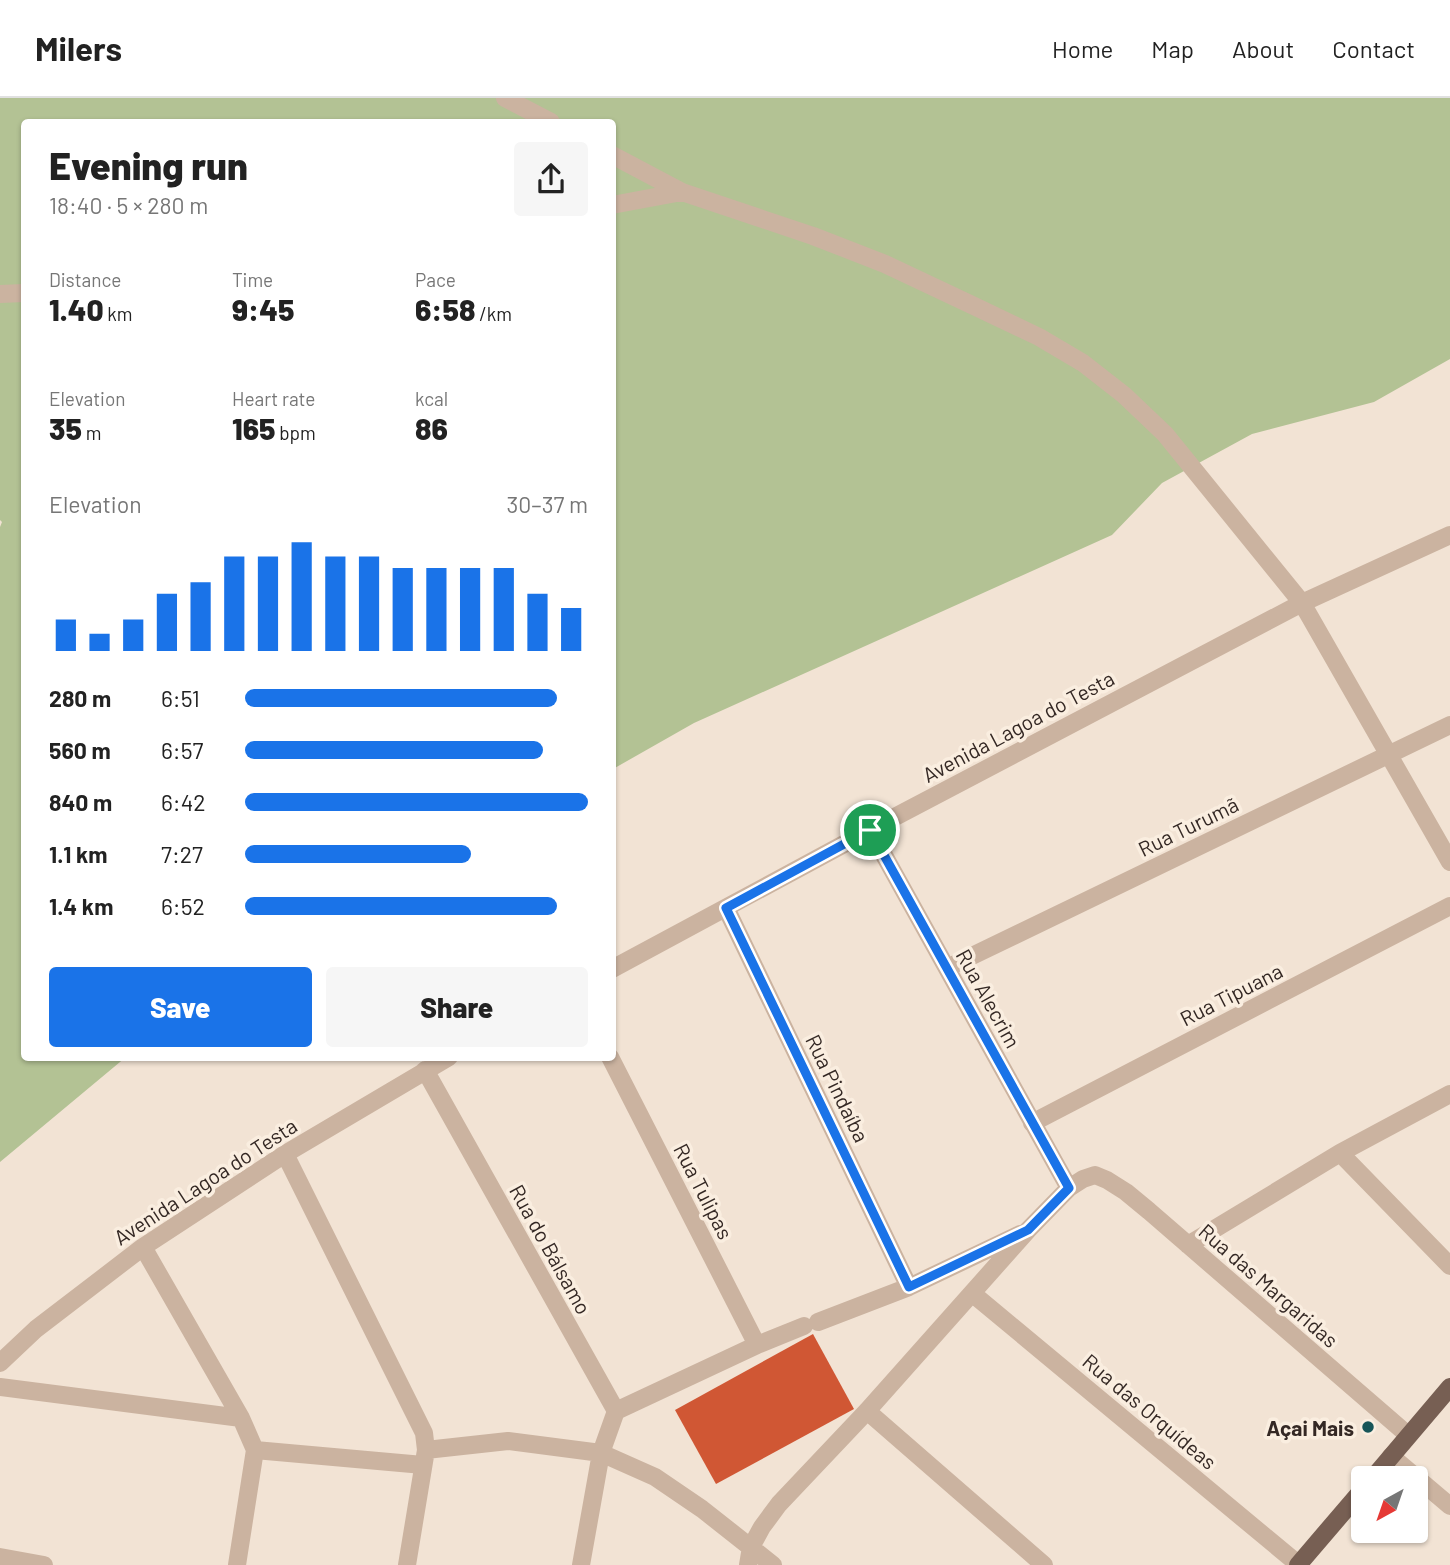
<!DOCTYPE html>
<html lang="en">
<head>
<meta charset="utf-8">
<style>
  body { margin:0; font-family:Barlow,sans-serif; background:#f6f6f6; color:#222; height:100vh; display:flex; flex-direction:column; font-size:26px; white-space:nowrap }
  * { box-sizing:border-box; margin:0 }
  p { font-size:23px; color:#767676 }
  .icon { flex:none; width:38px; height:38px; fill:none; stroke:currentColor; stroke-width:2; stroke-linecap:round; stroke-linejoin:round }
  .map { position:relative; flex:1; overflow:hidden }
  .details { position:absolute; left:21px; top:21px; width:595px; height:942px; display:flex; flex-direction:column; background:#fff; border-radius:7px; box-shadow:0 2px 5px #0004 }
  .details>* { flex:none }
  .needle { width:46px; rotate:220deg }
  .buttons { position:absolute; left:1351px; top:1368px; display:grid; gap:14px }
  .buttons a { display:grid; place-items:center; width:77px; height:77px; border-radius:7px; background:#fff; box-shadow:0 2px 5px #0004; font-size:35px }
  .pin { position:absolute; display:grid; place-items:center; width:60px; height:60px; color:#fff; margin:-30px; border:4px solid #fff; border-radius:50%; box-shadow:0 2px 7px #0007 }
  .round { display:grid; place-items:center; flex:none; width:74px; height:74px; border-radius:7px; background:#f6f6f6 }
  .overview { display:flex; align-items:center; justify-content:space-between; height:119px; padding:0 28px }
  h1 { font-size:38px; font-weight:800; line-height:52px }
  .figures { display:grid; grid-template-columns:repeat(3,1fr); gap:10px; height:119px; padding:7px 28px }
  .figures div { display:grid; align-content:center }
  .figures b { font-size:30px; font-weight:800 }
  .figures small { font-size:19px; font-weight:400 }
  .figures p { font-size:19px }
  .chart { height:196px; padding:14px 28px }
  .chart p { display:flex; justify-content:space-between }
  .chart svg { width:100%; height:126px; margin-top:7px; stroke:#1a73e8; stroke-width:6 }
  .button { display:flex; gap:14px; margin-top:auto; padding:14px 28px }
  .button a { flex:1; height:80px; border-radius:7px; background:#1a73e8; color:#fff; font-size:28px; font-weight:800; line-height:80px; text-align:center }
  .button a+a { background:#f6f6f6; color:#222 }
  ul { padding:0 28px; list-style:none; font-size:23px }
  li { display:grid; grid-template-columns:112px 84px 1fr; align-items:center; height:52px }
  li i { height:18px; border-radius:9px; background:#1a73e8 }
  header { display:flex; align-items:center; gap:42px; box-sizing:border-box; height:98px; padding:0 35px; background:#fff; border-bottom:2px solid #e0e0e0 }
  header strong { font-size:33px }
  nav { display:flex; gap:38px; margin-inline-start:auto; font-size:24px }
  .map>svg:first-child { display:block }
</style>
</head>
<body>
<header>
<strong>Milers</strong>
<nav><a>Home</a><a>Map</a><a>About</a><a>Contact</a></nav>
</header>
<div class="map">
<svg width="1450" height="1467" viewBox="0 0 1450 1467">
  <rect width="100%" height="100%" fill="#f2e3d4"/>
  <!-- green -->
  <path fill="#b3c294" d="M0,0H1450V261L1374,304L1252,336L1162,385L1112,437L694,625L613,671L612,24H24V959H126L0,1064V429L2,424L0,422Z"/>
  <!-- building -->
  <path fill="#d05734" d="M813,1236L854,1311L716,1386L675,1312Z"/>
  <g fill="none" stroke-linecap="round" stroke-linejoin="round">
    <!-- minor -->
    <path stroke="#cbb3a0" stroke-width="18" d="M505,0L551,24
      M612,57L682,94L813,138L885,166L974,208L1039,239L1083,265L1124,297L1165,336L1302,505L1450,764
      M612,107L682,94
      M0,196L24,195
      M870,732L1069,1090
      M726,810L909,1189
      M947,870L1450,627
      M612,871L870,732L1302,505L1450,437
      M610,959L757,1247
      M425,972L616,1313L601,1355L581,1467
      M1032,1025L1450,808
      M1340,1055L1450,1168
      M285,1056L424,1335L426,1352L407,1467
      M1188,1147L1340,1055L1450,996
      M143,1149L241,1320L255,1352
      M973,1196L1298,1466
      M818,1224L909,1189L1020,1136
      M0,1265L36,1231L143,1149L285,1056L449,959
      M0,1289L241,1320
      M616,1313L757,1247L804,1228
      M867,1313L1044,1467
      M255,1352L423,1367
      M426,1352L508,1343L601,1355L655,1379L702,1411L773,1467
      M1391,1358L1450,1408
      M0,1459L44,1467
      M237,1467L255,1352
      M748,1467L751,1449L762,1429L779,1406L867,1313L1028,1132L1069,1090L1083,1081L1095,1077L1107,1082L1126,1094L1149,1113L1408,1337"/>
    <!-- major -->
    <path stroke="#775f53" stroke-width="18" d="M1372,1381L1450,1289
      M1298,1467L1363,1391"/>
  </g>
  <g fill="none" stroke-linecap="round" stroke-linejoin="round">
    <defs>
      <path id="route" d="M870,732L1069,1090L1028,1132L909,1189L726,810Z"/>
    </defs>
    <!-- route casing -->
    <use href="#route" stroke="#fff" stroke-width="14"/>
    <!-- route -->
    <use href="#route" stroke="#1a73e8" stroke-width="9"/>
  </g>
  <!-- markers -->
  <circle fill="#175558" stroke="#faeee0" stroke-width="2.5" cx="1368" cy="1329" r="7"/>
  <g text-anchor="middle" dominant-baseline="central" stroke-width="7" stroke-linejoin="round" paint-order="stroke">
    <!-- street labels -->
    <g font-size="21" fill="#342824" stroke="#faeee0">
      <text transform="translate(1018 628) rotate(-28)">Avenida Lagoa do Testa</text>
      <text transform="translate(1188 728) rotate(-26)">Rua Turumã</text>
      <text transform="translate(1231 896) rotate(-27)">Rua Tipuana</text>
      <text transform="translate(989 900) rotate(61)">Rua Alecrim</text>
      <text transform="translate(838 990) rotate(64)">Rua Pindaíba</text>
      <text transform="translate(205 1083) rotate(-33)">Avenida Lagoa do Testa</text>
      <text transform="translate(704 1093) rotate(63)">Rua Tulipas</text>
      <text transform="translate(551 1151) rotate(61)">Rua do Bálsamo</text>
      <text transform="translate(1269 1187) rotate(41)">Rua das Margaridas</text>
      <text transform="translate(1150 1313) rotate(40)">Rua das Orquídeas</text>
    </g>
    <!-- poi labels -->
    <g font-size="21" font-weight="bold" fill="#342824" stroke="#faeee0" text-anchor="end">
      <text x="1354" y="1329">Açai Mais</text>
    </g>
  </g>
</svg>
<div class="buttons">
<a><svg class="needle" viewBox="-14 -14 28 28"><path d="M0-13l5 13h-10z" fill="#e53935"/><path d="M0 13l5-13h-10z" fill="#767676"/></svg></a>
</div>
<div class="pin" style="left:870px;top:732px;background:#1e9e55"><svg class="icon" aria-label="arrive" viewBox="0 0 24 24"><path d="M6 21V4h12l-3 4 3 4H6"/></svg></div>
<section class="details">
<div class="overview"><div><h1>Evening run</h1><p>18:40 · 5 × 280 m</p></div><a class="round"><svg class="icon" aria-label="share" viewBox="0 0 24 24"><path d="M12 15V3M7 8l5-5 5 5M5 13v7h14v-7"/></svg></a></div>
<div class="figures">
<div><p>Distance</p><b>1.40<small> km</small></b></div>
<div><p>Time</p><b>9:45</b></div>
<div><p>Pace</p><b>6:58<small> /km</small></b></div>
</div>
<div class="figures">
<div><p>Elevation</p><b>35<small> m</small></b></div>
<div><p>Heart rate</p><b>165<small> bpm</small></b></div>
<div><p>kcal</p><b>86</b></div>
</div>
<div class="chart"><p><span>Elevation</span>30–37 m</p>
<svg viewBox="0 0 160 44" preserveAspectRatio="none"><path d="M5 44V33M15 44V38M25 44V33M35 44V24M45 44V20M55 44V11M65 44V11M75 44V6M85 44V11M95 44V11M105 44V15M115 44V15M125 44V15M135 44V15M145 44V24M155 44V29"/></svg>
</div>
<ul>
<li><b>280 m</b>6:51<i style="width:91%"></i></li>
<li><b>560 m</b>6:57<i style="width:87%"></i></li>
<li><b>840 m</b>6:42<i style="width:100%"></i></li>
<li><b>1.1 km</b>7:27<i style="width:66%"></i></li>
<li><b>1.4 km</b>6:52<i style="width:91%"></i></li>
</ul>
<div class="button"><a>Save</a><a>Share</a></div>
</section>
</div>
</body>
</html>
